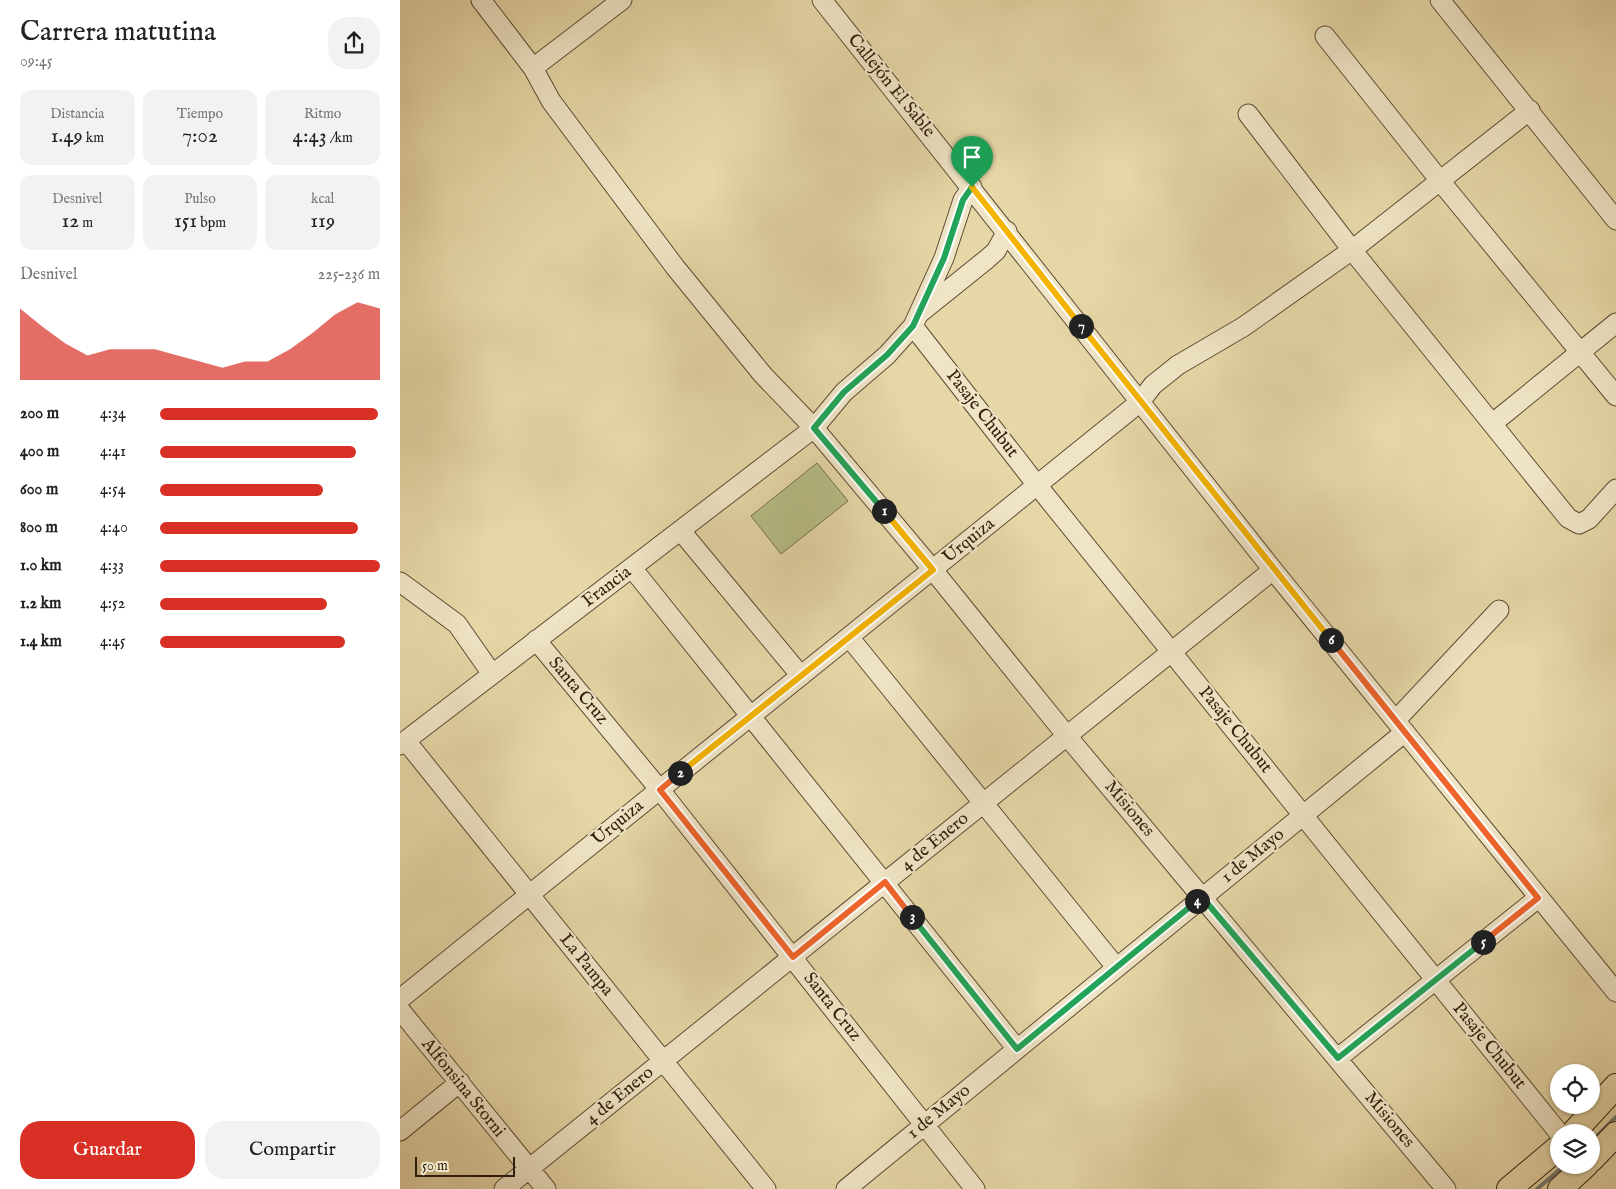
<!DOCTYPE html>
<html lang="es">
<head>
<meta charset="utf-8">
<style>
  body { margin:0; font-family:"IM FELL English",serif; background:#f2f2f2; color:#222; height:100vh; display:flex; flex-direction:column; font-size:19px; white-space:nowrap }
  * { box-sizing:border-box; margin:0 }
  p { font-size:16px; color:#767676 }
  .icon { flex:none; width:28px; height:28px; fill:none; stroke:currentColor; stroke-width:2; stroke-linecap:round; stroke-linejoin:round }
  .map { position:relative; flex:1; overflow:hidden }
  .details { display:flex; flex-direction:column; background:#fff; width:400px }
  .details>* { flex:none }
  .fabs { position:absolute; left:1150px; top:1064px; display:grid; gap:10px }
  .fabs a { display:grid; place-items:center; width:50px; height:50px; border-radius:50%; background:#fff; box-shadow:0 1px 4px #0004; font-size:25px }
  .scale { position:absolute; left:15px; bottom:12px; width:100px; box-sizing:border-box; padding-left:5px; border:2px solid #301e0e; border-top:0; font-size:14px; line-height:18px; white-space:nowrap; color:#301e0e; -webkit-text-stroke:4px #efe5c6; paint-order:stroke }
  .pin { position:absolute; display:grid; place-items:center; width:42px; height:42px; color:#fff; margin:-51px -21px; border-radius:50% 50% 50% 0; rotate:-45deg; box-shadow:0 0 5px #0007 }
  .pin .icon { rotate:45deg }
  .km { position:absolute; width:25px; height:25px; margin:-12px; border-radius:50%; background:#222; color:#fff; font-size:14px; line-height:25px; text-align:center }
  .round { display:grid; place-items:center; flex:none; width:52px; height:52px; border-radius:20px; background:#f2f2f2 }
  .head { display:flex; align-items:center; justify-content:space-between; height:85px; padding:0 20px }
  h1 { font-size:28px; font-weight:600; line-height:38px }
  .metrics { display:grid; grid-template-columns:repeat(3,1fr); gap:8px; height:85px; padding:5px 20px }
  .metrics div { display:grid; align-content:center; border-radius:12px; background:#f2f2f2; text-align:center }
  .metrics b { font-size:21px; font-weight:600 }
  .metrics small { font-size:14px; font-weight:400 }
  .metrics p { font-size:14px }
  .chart { height:140px; padding:10px 20px }
  .chart p { display:flex; justify-content:space-between }
  .chart svg { width:100%; height:90px; margin-top:5px; fill:#d93025; opacity:.7 }
  .action { display:flex; gap:10px; margin-top:auto; padding:10px 20px }
  .action a { flex:1; height:58px; border-radius:20px; background:#d93025; color:#fff; font-size:20px; font-weight:600; line-height:58px; text-align:center }
  .action a+a { background:#f2f2f2; color:#222 }
  ul { padding:0 20px; list-style:none; font-size:16px }
  li { display:grid; grid-template-columns:80px 60px 1fr; align-items:center; height:38px }
  li i { height:12px; border-radius:6px; background:#d93025 }
  main { display:flex; flex:1; min-height:0 }
  .map>svg:first-child { display:block }
</style>
</head>
<body>
<main>
<section class="details">
<div class="head"><div><h1>Carrera matutina</h1><p>09:45</p></div><a class="round"><svg class="icon" aria-label="share" viewBox="0 0 24 24"><path d="M12 15V3M7 8l5-5 5 5M5 13v7h14v-7"/></svg></a></div>
<div class="metrics">
<div><p>Distancia</p><b>1.49<small> km</small></b></div>
<div><p>Tiempo</p><b>7:02</b></div>
<div><p>Ritmo</p><b>4:43<small> /km</small></b></div>
</div>
<div class="metrics">
<div><p>Desnivel</p><b>12<small> m</small></b></div>
<div><p>Pulso</p><b>151<small> bpm</small></b></div>
<div><p>kcal</p><b>119</b></div>
</div>
<div class="chart"><p><span>Desnivel</span>225–236 m</p>
<svg viewBox="0 0 160 44" preserveAspectRatio="none"><path d="M0 44V9L10 18L20 26L30 32L40 29L50 29L60 29L70 32L80 35L90 38L100 35L110 35L120 29L130 21L140 12L150 6L160 9V44z"/></svg>
</div>
<ul>
<li><b>200 m</b>4:34<i style="width:99%"></i></li>
<li><b>400 m</b>4:41<i style="width:89%"></i></li>
<li><b>600 m</b>4:54<i style="width:74%"></i></li>
<li><b>800 m</b>4:40<i style="width:90%"></i></li>
<li><b>1.0 km</b>4:33<i style="width:100%"></i></li>
<li><b>1.2 km</b>4:52<i style="width:76%"></i></li>
<li><b>1.4 km</b>4:45<i style="width:84%"></i></li>
</ul>
<div class="action"><a>Guardar</a><a>Compartir</a></div>
</section>
<div class="map">
<svg width="1216" height="1189" viewBox="0 0 1216 1189">
  <rect width="100%" height="100%" fill="#e6d7a7"/>
  <filter id="stains"><feTurbulence type="fractalNoise" baseFrequency=".004" numOctaves="4"/><feColorMatrix values="0 0 0 0 .2 0 0 0 0 .09 0 0 0 0 .02 0 0 0 .5 -.17"/></filter>
  <radialGradient id="worn" r=".72"><stop offset=".6" stop-color="#630" stop-opacity="0"/><stop offset="1" stop-color="#630" stop-opacity=".3"/></radialGradient>
  <!-- green -->
  <path fill="#b7be86" stroke="#746e4a" d="M417,463L448,501L381,554L351,516Z"/>
  <g fill="none" stroke-linecap="round" stroke-linejoin="round">
    <!-- stream -->
    <path stroke="#717972" stroke-width="4" d="M1191,1142L1216,1117
      M1137,1189L1165,1165"/>
    <defs>
      <path id="minor" d="M81,0L133,68L151,101L275,267L363,375L414,428L533,570L667,736L1046,1189
        M422,0L873,570L1216,992
        M1040,0L1216,220
        M925,36L1041,182L1216,396
        M133,68L222,0
        M848,114L952,250L1168,518L1179,524L1189,519L1216,489
        M521,312L587,259L596,251L607,231
        M513,326L637,485L1159,1133
        M1093,423L1216,323
        M281,531L401,676
        M232,568L617,1049
        M0,582L57,624L92,674
        M449,637L716,967
        M136,640L260,790L575,1189
        M996,720L1099,610
        M6,741L366,1189
        M0,745L414,428L444,392L487,355L513,326L544,258L563,200L572,187
        M0,999L740,402L753,385L778,365L843,327L952,250L1130,110
        M0,1010L146,1189
        M938,1058L1138,898
        M0,1131L60,1082
        M104,1189L873,570
        M446,1189L1005,732"/>
      <path id="major" d="M1174,1132L1216,1086
        M1191,1160L1216,1134
        M1109,1189L1159,1147
        M1160,1189L1186,1165"/>
    </defs>
    <!-- minor casing -->
    <use href="#minor" stroke="#5e4c34" stroke-width="21"/>
    <!-- major casing -->
    <use href="#major" stroke="#301e0e" stroke-width="26"/>
    <!-- minor -->
    <use href="#minor" stroke="#efe5c6" stroke-width="19"/>
    <!-- major -->
    <use href="#major" stroke="#e6d7a7" stroke-width="24"/>
  </g>
  <g fill="none" stroke-linecap="round" stroke-linejoin="round">
    <defs>
      <path id="split-1" d="M484,511L414,428L444,392L487,355L513,326L544,258L563,200L572,187"/>
      <path id="split-2" d="M280,773L533,570L484,511"/>
      <path id="split-3" d="M280,773L260,790L393,957L485,882L512,917"/>
      <path id="split-4" d="M512,917L617,1049L797,901"/>
      <path id="split-5" d="M797,901L802,897L938,1058L1083,942"/>
      <path id="split-6" d="M931,640L1138,898L1083,942"/>
      <path id="split-7" d="M681,326L931,640"/>
      <path id="split-8" d="M572,187L681,326"/>
    </defs>
    <!-- split-1 casing -->
    <use href="#split-1" stroke="#fff" stroke-width="10"/>
    <!-- split-2 casing -->
    <use href="#split-2" stroke="#fff" stroke-width="10"/>
    <!-- split-3 casing -->
    <use href="#split-3" stroke="#fff" stroke-width="10"/>
    <!-- split-4 casing -->
    <use href="#split-4" stroke="#fff" stroke-width="10"/>
    <!-- split-5 casing -->
    <use href="#split-5" stroke="#fff" stroke-width="10"/>
    <!-- split-6 casing -->
    <use href="#split-6" stroke="#fff" stroke-width="10"/>
    <!-- split-7 casing -->
    <use href="#split-7" stroke="#fff" stroke-width="10"/>
    <!-- split-8 casing -->
    <use href="#split-8" stroke="#fff" stroke-width="10"/>
    <!-- split-1 -->
    <use href="#split-1" stroke="#22a559" stroke-width="6"/>
    <!-- split-2 -->
    <use href="#split-2" stroke="#f5b400" stroke-width="6"/>
    <!-- split-3 -->
    <use href="#split-3" stroke="#f0652b" stroke-width="6"/>
    <!-- split-4 -->
    <use href="#split-4" stroke="#22a559" stroke-width="6"/>
    <!-- split-5 -->
    <use href="#split-5" stroke="#22a559" stroke-width="6"/>
    <!-- split-6 -->
    <use href="#split-6" stroke="#f0652b" stroke-width="6"/>
    <!-- split-7 -->
    <use href="#split-7" stroke="#f5b400" stroke-width="6"/>
    <!-- split-8 -->
    <use href="#split-8" stroke="#f5b400" stroke-width="6"/>
  </g>
  <g text-anchor="middle" dominant-baseline="central" stroke-width="4.5" stroke-linejoin="round" paint-order="stroke">
    <!-- street labels -->
    <g font-size="18" fill="#301e0e" stroke="#efe5c6">
      <text transform="translate(491 86) rotate(51)">Callejón El Sable</text>
      <text transform="translate(582 414) rotate(52)">Pasaje Chubut</text>
      <text transform="translate(569 541) rotate(-39)">Urquiza</text>
      <text transform="translate(207 587) rotate(-37)">Francia</text>
      <text transform="translate(178 691) rotate(50)">Santa Cruz</text>
      <text transform="translate(835 730) rotate(51)">Pasaje Chubut</text>
      <text transform="translate(729 809) rotate(50)">Misiones</text>
      <text transform="translate(218 823) rotate(-39)">Urquiza</text>
      <text transform="translate(535 842) rotate(-39)">4 de Enero</text>
      <text transform="translate(853 856) rotate(-39)">1 de Mayo</text>
      <text transform="translate(186 965) rotate(51)">La Pampa</text>
      <text transform="translate(432 1007) rotate(52)">Santa Cruz</text>
      <text transform="translate(1089 1046) rotate(51)">Pasaje Chubut</text>
      <text transform="translate(63 1088) rotate(51)">Alfonsina Storni</text>
      <text transform="translate(220 1096) rotate(-39)">4 de Enero</text>
      <text transform="translate(539 1112) rotate(-39)">1 de Mayo</text>
      <text transform="translate(989 1120) rotate(50)">Misiones</text>
    </g>
  </g>
  <rect width="100%" height="100%" filter="url(#stains)"/>
  <rect width="100%" height="100%" fill="url(#worn)"/>
</svg>
<div class="fabs">
<a><svg class="icon" aria-label="locate" viewBox="0 0 24 24"><circle cx="12" cy="12" r="6"/><path d="M12 2v4M12 18v4M2 12h4M18 12h4"/></svg></a>
<a><svg class="icon" aria-label="layers" viewBox="0 0 24 24"><path d="M12 4l9 5-9 5-9-5zM3 14l9 5 9-5"/></svg></a>
</div>
<div class="scale">50 m</div>
<div class="pin" style="left:572px;top:187px;background:#1e9e55"><svg class="icon" aria-label="arrive" viewBox="0 0 24 24"><path d="M6 21V4h12l-3 4 3 4H6"/></svg></div>
<b class="km" style="left:484px;top:511px">1</b>
<b class="km" style="left:280px;top:773px">2</b>
<b class="km" style="left:512px;top:917px">3</b>
<b class="km" style="left:797px;top:901px">4</b>
<b class="km" style="left:1083px;top:942px">5</b>
<b class="km" style="left:931px;top:640px">6</b>
<b class="km" style="left:681px;top:326px">7</b>
</div>
</main>
</body>
</html>
